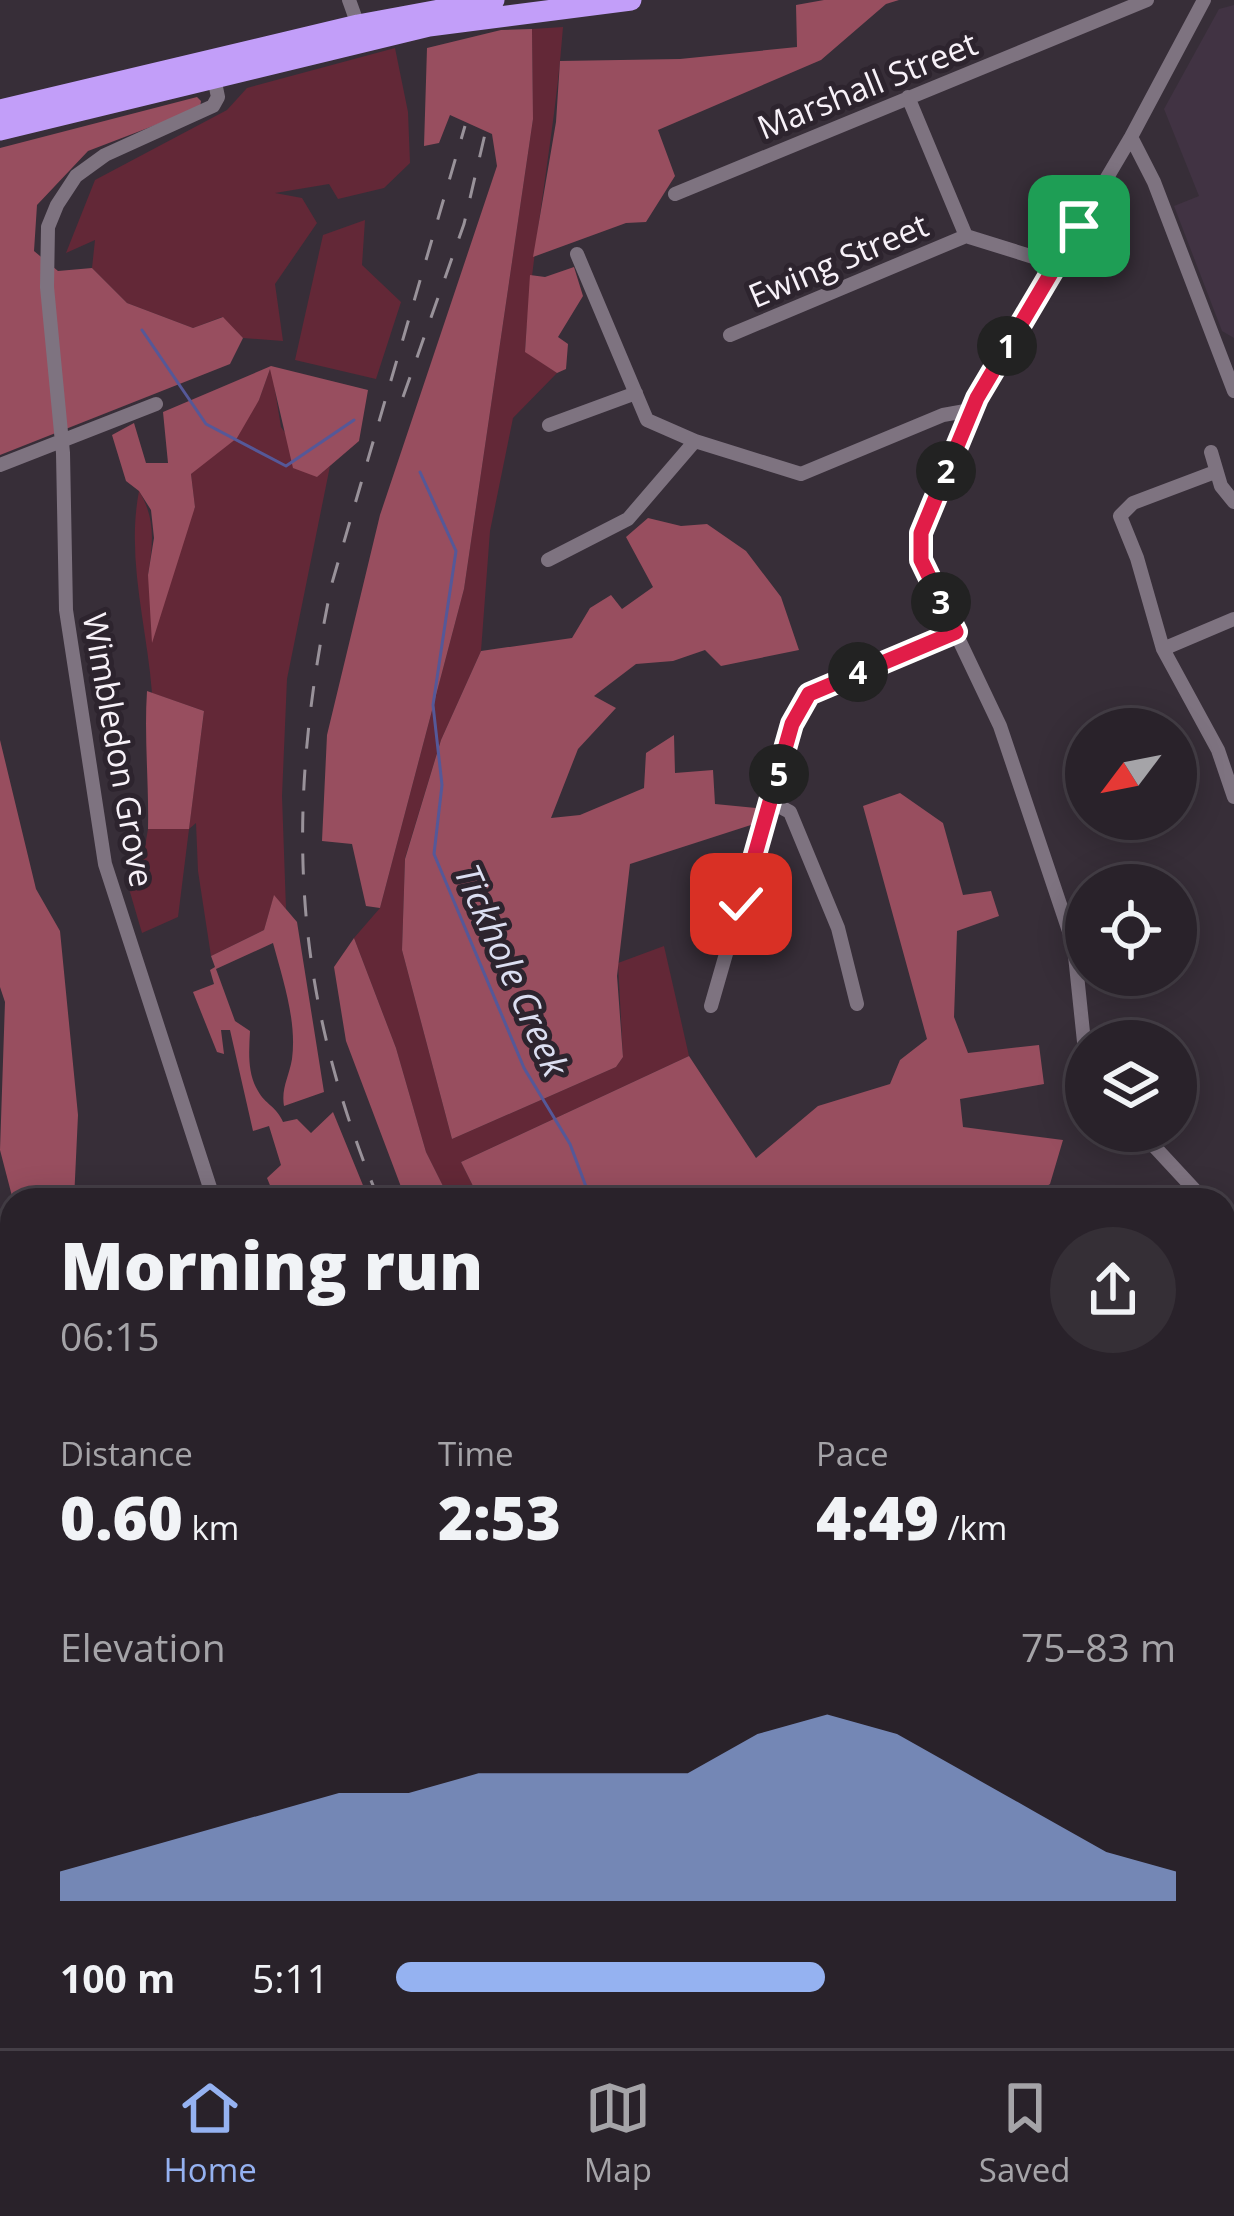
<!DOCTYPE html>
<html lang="en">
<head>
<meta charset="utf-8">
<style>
  body { margin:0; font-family:"Open Sans",sans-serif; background:#352f36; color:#f1f3f6; height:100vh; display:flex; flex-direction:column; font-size:45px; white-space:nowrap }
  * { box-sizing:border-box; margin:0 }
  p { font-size:39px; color:#a5a4a8 }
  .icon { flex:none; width:66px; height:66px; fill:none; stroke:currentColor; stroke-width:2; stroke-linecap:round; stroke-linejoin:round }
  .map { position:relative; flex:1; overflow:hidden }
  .sheet { position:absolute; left:0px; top:1188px; width:1236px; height:861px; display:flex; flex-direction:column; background:#29222a; border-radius:36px 36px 0 0; box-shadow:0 6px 30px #0003,0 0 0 3px #453f47 }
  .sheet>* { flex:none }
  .needle { width:78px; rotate:238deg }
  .fabs { position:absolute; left:1065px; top:708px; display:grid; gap:24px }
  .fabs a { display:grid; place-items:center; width:132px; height:132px; border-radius:50%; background:#29222a; box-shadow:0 6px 30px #0003,0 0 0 3px #453f47; font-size:60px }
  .pin { position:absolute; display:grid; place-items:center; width:102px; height:102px; color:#fff; margin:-51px; border-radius:24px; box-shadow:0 6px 18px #0006 }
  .km { position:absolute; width:60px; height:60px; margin:-30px; border-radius:50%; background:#222; color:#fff; font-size:33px; line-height:60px; text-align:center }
  .round { display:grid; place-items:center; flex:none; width:126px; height:126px; border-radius:63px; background:#352f36 }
  .overview { display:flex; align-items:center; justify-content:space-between; height:204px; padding:0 60px }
  h1 { font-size:66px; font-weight:800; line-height:90px }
  .stats { display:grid; grid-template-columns:repeat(3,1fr); gap:18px; height:204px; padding:12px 60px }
  .stats div { display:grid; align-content:center }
  .stats b { font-size:60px; font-weight:800 }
  .stats small { font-size:33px; font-weight:400 }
  .stats p { font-size:33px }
  .chart { height:336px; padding:24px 60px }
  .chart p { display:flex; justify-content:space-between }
  .chart svg { width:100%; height:216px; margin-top:12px; fill:#95b2f1; opacity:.7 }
  ul { padding:0 60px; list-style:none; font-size:39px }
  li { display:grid; grid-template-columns:192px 144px 1fr; align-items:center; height:90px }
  li i { height:30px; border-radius:15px; background:#95b2f1 }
  .menu { display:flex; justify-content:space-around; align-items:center; height:168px; border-top:3px solid #453f47; background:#29222a; font-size:33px; color:#a5a4a8 }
  .menu a { display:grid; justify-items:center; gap:6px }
  .menu .selected { color:#95b2f1 }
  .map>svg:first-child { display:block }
</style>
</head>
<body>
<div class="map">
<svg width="1234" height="2048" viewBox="0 0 1234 2048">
  <rect width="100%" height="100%" fill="#372e38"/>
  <!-- built -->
  <path fill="#413343" d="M1234,5V338L1222,331L1174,206L1199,196L1164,109L1219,9Z"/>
  <!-- green -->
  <path fill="#632837" d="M563,27C555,136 532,242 525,351L557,373L513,418L490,531L481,651L441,740L405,858L402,950L452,1139L616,1067L623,1057L618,963L664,946L689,1056L461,1162L480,1200H450L426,1152L396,1048L354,938L380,908L464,589L533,119L532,29Z
    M395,48L408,112L410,163L384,188L338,199L329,184L275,193L302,198L317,223L275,284L283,341L243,338L222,317L193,328L127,303L92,268L95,240L66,253L95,180L227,110L247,88Z
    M365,220L362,265L401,302L376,379L295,360L323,235Z
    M271,366L281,427L317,477L330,466L287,679L282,796L286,909L274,896L264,930L211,956L198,871L196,823L189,829L178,917L142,933L125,875L144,852L148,829L189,828L204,711L152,693C147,626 126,559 139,491C156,519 153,543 148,575L195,508L191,474L259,400Z
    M1234,1400V1558L1224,1562V1411Z"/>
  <!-- forest -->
  <path fill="#984e5f" d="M824,0H899L886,4L821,60L658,130L675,176L646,222L626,223L533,257L556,122L560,61L680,59L797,47L796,5Z
    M532,29L533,119L464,589L380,908L366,906L352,844L322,841L327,735L380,515L497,166L492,134L450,115L439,143L424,146L427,48L501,30Z
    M197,97L201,101L200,108L88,151L37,205L34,251L58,271L92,268L127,303L193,328L223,317L243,338L230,364L0,455V148Z
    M574,267L583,296L558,337L568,344L566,369L557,373L525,352L530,275L545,277Z
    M271,366L368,390L359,441L317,477L293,468L270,369L259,400L237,438L191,474L195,507L152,643L148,575L154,538L151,510L139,491L126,481L112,435L134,423L146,463H168L163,412Z
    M648,518L681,526L707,524L746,551L781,597L799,650L721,666L705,650L673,661L636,664L594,696L616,708L578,749L551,818L580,815L644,788L646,753L674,735L675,773L713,770L715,804L756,808L754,824L630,864L617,976L623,1057L616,1067L452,1139L402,950L405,859L441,740L481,651L572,638L590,608L611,595L622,609L653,587L626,537Z
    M147,691L204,711L189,829H148C149,783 144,737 147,691Z
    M0,740L36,889L60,931L78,1115L74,1200H13L0,1150L5,1002L0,987Z
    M900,793L943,823L963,895L991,891L999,916L957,931L954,1017L968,1053L1039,1045L1044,1084L960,1099L963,1127L1063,1140L1050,1184L1026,1200H480L461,1162L689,1056L756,1158L818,1106L890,1084L900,1060L927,1039L863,806Z
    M274,895L297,922L324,1092L284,1106C281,1088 289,1077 292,1059C297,1021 283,980 273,943L216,969L235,1021L250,1031C249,1051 247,1073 258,1091C265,1104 277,1107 283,1122L297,1119L311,1133L333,1112L369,1200H276L267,1178L281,1165L269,1126L253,1131L230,1030H221L224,1054L217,1052L193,992L214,984L210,970L215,967L211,956L264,930Z
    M354,938L396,1048L426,1152L450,1200H406L346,1041L334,967Z
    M2,1871L12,1895V2037H79L76,2048H0Z
    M1009,2037H1206L1211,2048H1023Z"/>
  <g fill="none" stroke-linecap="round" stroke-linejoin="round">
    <!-- stream -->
    <path stroke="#555898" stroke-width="3" d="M142,330L206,424L286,466L354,420
      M420,472L456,551L433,705L442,785L434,854L524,1068L570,1144L591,1200
      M1224,1714L1234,1716"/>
    <!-- minor -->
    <path stroke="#7e7380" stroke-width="14" d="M349,0L358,25
      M213,73L218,97L213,106L105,155L76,176L57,205L48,227L47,287L63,453L66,610L105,864L214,1200
      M908,97L966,236
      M1131,137L1154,182L1234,391
      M675,194L1147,0
      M966,236L1056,264
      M577,254L647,420L695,441L801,474L943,415L971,410
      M730,335L966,236
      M549,425L636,393
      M1211,452L1221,486L1234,502
      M0,465L156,404
      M1215,472L1133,503L1120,516L1137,558L1163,649L1218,750L1234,797
      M548,560L628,519L695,441
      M1163,649L1234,619
      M771,802L790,812L838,928L857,1004
      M711,1006L792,724L810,695L829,683L956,633
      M1086,1061L1074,946L1000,726L921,560V533L977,398L1131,137L1204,0
      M1140,1131L1204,1200
      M1224,1218L1234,1227
      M1224,1636L1234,1633
      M1224,1978H1234
      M451,2037L456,2048
      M861,2037L867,2048
      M510,2048L534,2037"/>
    <!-- major -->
    <path stroke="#a78dc9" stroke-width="18" d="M0,1351L12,1403
      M295,2037L300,2048"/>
    <!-- highway -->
    <path stroke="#c29ef9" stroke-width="21" d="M0,110L358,25L494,0
      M0,130L429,26L631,0"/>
    <!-- rail -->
    <path stroke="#99929a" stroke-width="3" stroke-dasharray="21 21" stroke-linecap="butt" d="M403,397L464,224L485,134
      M379,1200C290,987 285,807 332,583L465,126
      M1224,1885H1234"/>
  </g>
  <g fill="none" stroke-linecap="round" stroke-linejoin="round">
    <defs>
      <path id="route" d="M741,904L792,724L809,694L956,632L921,560V533L977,398L1079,226"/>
    </defs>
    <!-- route casing -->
    <use href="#route" stroke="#fff" stroke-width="24"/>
    <!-- route -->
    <use href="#route" stroke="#e11d48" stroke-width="15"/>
  </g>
  <g text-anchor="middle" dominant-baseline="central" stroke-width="10" stroke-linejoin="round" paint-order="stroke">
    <!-- street labels -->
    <g font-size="33" fill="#f7f1f8" stroke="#2d242e">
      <text transform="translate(867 85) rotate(-22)">Marshall Street</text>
      <text transform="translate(838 260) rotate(-23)">Ewing Street</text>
      <text transform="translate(119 750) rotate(80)">Wimbledon Grove</text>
    </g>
    <!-- water labels -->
    <g font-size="36" font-style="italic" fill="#dbdef1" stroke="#2d242e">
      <text transform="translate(512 970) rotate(66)">Tickhole Creek</text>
    </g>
  </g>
</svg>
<div class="fabs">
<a><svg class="needle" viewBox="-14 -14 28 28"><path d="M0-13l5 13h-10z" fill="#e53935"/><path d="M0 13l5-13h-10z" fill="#a5a4a8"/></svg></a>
<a><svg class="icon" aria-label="locate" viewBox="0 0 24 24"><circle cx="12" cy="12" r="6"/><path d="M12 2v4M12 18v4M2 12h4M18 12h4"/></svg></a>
<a><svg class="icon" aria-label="layers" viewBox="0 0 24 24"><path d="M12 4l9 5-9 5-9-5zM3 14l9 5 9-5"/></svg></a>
</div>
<div class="pin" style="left:1079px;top:226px;background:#1e9e55"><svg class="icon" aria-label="arrive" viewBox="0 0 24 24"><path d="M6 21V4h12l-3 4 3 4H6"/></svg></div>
<div class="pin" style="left:741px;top:904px;background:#d93025"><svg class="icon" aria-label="check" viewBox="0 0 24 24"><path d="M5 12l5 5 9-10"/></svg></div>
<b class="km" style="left:1007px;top:346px">1</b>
<b class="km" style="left:946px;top:471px">2</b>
<b class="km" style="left:941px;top:602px">3</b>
<b class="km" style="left:858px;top:672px">4</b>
<b class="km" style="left:779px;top:774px">5</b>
<section class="sheet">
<div class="overview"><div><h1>Morning run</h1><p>06:15</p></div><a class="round"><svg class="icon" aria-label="share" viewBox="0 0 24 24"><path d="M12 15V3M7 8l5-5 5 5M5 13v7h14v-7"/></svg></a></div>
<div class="stats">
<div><p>Distance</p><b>0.60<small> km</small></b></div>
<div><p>Time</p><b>2:53</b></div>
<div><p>Pace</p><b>4:49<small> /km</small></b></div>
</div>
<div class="chart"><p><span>Elevation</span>75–83 m</p>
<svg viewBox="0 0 160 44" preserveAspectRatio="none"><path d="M0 44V38L10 34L20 30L30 26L40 22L50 22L60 18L70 18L80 18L90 18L100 10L110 6L120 10L130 18L140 26L150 34L160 38V44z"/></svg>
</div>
<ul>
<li><b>100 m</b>5:11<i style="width:55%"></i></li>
</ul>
</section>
</div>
<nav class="menu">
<a class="selected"><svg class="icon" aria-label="home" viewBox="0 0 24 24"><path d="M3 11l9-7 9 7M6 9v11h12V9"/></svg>Home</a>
<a><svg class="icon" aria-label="map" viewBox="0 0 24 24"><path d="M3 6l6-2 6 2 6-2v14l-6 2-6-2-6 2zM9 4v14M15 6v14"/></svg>Map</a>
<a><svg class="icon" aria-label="saved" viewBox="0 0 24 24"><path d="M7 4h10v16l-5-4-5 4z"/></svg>Saved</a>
</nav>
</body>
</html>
